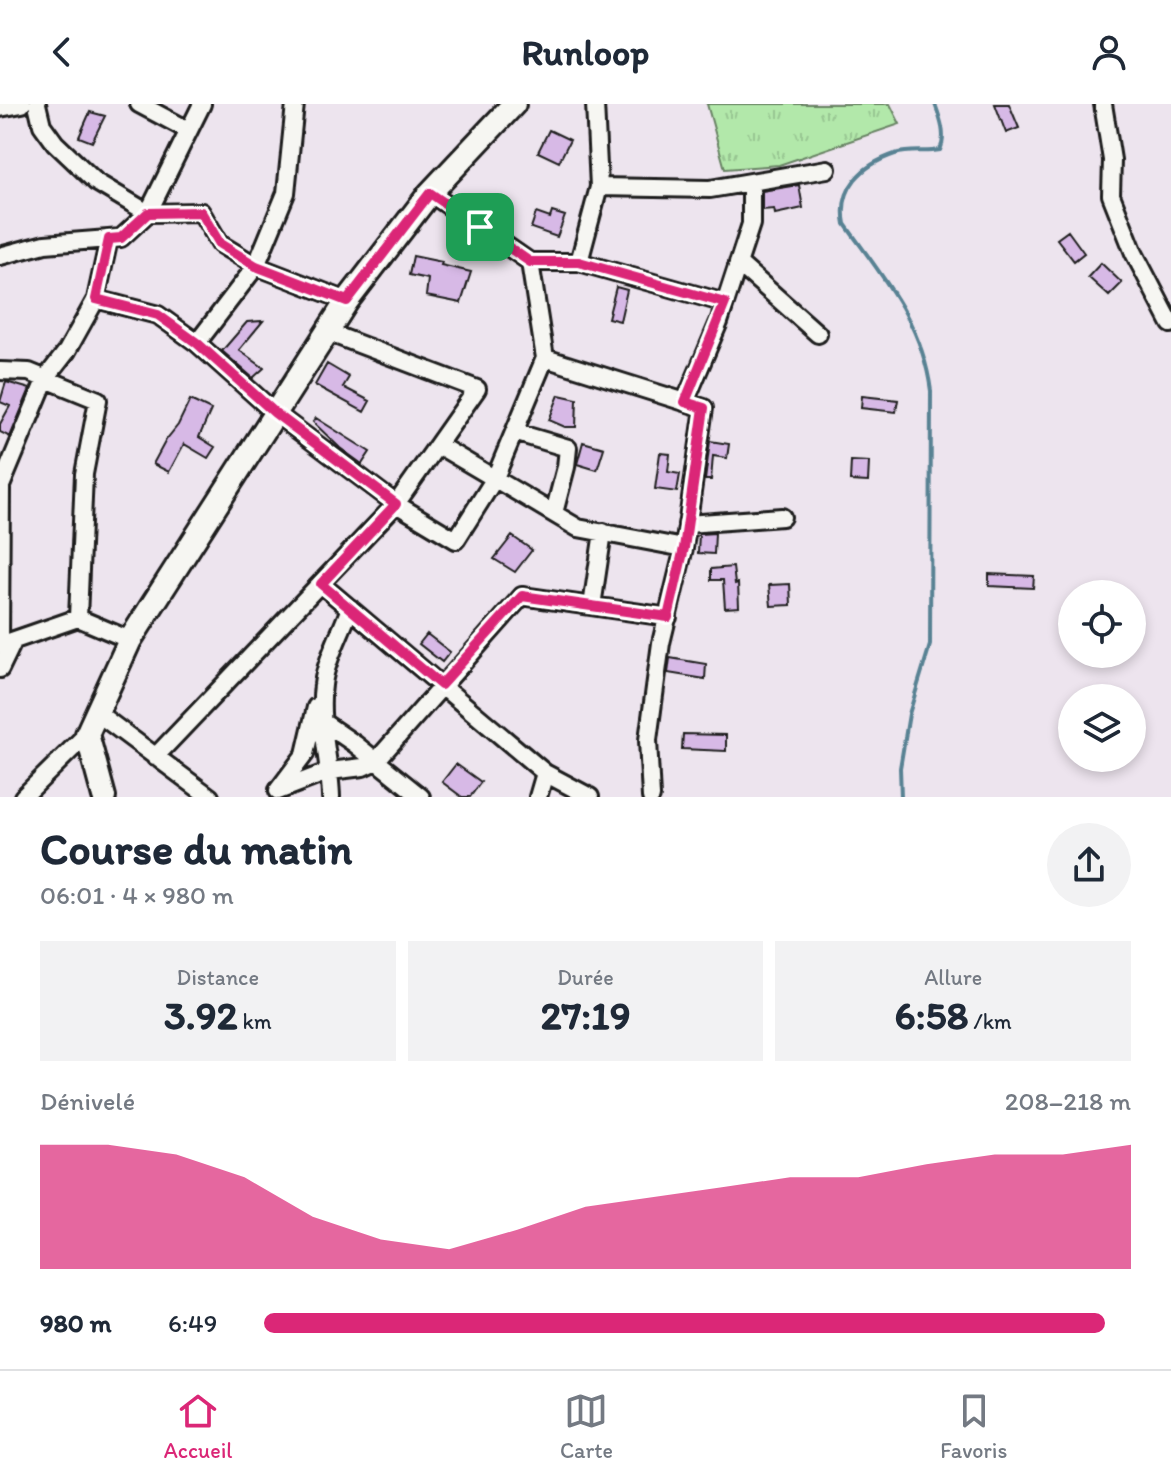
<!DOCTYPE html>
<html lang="fr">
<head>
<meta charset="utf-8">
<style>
  body { margin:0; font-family:Itim,sans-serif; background:#f2f2f3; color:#1f2937; height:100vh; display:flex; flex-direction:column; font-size:30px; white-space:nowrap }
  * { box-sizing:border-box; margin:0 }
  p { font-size:26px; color:#747a83 }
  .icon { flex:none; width:44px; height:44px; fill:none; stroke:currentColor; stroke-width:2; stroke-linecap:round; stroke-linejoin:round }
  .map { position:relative; height:693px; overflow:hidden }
  .sheet { display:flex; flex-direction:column; background:#fff; flex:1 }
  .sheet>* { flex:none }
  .controls { position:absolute; left:1058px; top:476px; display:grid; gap:16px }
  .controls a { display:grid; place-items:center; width:88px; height:88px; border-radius:50%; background:#fff; box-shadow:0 4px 12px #0003; font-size:40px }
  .pin { position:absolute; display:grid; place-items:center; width:68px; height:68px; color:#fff; margin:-34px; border-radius:16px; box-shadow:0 4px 12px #0006 }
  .round { display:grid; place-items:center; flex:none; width:84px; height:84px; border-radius:42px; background:#f2f2f3 }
  .overview { display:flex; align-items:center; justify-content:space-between; height:136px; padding:0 40px }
  h1 { font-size:44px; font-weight:700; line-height:60px }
  .metrics { display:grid; grid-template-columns:repeat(3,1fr); gap:12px; height:136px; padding:8px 40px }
  .metrics div { display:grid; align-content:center; border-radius:0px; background:#f2f2f3; text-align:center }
  .metrics b { font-size:40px; font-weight:700 }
  .metrics small { font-size:22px; font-weight:400 }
  .metrics p { font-size:22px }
  .chart { height:224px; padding:16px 40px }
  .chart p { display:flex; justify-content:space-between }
  .chart svg { width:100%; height:144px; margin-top:8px; fill:#db2777; opacity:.7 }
  ul { padding:0 40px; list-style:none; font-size:26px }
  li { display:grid; grid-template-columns:128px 96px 1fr; align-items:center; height:60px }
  li i { height:20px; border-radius:10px; background:#db2777 }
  header { display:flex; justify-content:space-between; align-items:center; height:104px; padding:0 40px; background:#fff; font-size:36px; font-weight:700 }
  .tab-bar { display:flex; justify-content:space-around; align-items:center; height:112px; border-top:2px solid #e0e1e3; background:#fff; font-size:22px; color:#747a83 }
  .tab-bar a { display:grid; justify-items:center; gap:4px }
  .tab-bar .current { color:#db2777 }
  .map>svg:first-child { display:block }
</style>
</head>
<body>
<header><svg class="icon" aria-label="back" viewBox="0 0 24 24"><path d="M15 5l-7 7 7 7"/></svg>Runloop<svg class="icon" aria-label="person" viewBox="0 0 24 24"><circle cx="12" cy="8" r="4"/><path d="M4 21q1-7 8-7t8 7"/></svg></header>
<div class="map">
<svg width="1171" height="693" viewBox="0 0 1171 693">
  <defs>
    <pattern id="park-tufts" width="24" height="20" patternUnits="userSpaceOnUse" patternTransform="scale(2)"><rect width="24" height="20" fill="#b2e8aa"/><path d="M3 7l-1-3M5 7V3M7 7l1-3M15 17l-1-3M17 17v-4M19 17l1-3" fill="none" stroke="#98c692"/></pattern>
  </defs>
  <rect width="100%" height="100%" fill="#ede4ee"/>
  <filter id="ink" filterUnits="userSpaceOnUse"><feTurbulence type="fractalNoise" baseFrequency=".0125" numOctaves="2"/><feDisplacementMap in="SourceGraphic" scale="16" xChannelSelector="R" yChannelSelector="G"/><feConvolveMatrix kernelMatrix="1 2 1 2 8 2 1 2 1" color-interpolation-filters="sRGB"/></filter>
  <g filter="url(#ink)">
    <!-- park -->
    <path fill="url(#park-tufts)" stroke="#678263" stroke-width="2" d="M707,0H890L900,20L779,61L725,65Z"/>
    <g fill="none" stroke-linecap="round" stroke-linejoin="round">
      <!-- stream -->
      <path stroke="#598293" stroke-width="4" d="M901,693L900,664L909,610L930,541L931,287C922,218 883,174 845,120C838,84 862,61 895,50C910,45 925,49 940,46C947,32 940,14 935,0"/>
    </g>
    <!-- building -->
    <path fill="#d7b9e6" stroke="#1c1c1c" stroke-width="2" d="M995,0H1009L1019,24L1006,29Z
      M90,8L105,12L92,38L79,33Z
      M549,26L570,36L559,58L538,48Z
      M799,81L803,104L775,110L774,105L762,106V87Z
      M552,108L565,112L557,133L531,124L536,109L550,114Z
      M1068,127L1084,149L1074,157L1057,135Z
      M413,152L442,158L441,161L471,168L461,199L426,192L428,175L409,171Z
      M1101,159L1122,179L1109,192L1088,173Z
      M616,183L627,186L620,217L608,214Z
      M263,217L239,246L264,264L253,274L222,247L247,218Z
      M327,260L349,273L343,283L370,297L364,308L315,281Z
      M6,278L30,285L10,333L0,328V320L10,302L0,298Z
      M559,291L577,295L576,323H565L549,316Z
      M862,292L898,296L896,308L861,304Z
      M190,296L211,306L199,333L215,343L208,354L184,340L169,368L153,360L166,336L178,321Z
      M316,314L370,348L362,360L340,344L313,318Z
      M710,337L729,340L727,354L713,352L711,376H705Z
      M583,338L604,344L597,366L577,360Z
      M660,349L670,350L668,368L680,370L677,388L655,385Z
      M851,357L869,358L868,378L850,377Z
      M715,429L714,450L698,449L699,430Z
      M512,432L532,446L515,468L494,455Z
      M733,463L735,480L738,479L739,503L725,504L723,476H711V465Z
      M989,470L1034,472L1033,484L989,482Z
      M790,480L791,501L771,502L769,481Z
      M427,530L450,548L442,558L419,540Z
      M670,554L706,560L705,575L668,569Z
      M683,630L726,631V647L682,645Z
      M456,660L481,678L470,693H462L442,678Z"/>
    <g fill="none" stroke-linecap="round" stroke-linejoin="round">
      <defs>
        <path id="minor" d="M37,0L42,21L55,39L96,78L148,109L201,108L220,140L256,162L347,197
          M139,0L188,26
          M1103,0L1112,56L1111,91L1134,149L1171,220
          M0,4L22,0
          M599,83L710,85L827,65
          M0,152L45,140L121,134L148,109L202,0
          M530,158H579L725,199
          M579,158L599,83L595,0
          M738,159L818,230
          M96,195L158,211L197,239L275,309L396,400L456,436L495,374L545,254L530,158L430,89
          M197,239L256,162L286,89L295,0
          M545,254L704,304L684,444L661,539L648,636L651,693
          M0,267L29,268L98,296L84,370L78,514
          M685,298L719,218L751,120V78
          M514,328L568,344L566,363L554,409
          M438,341L578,424L684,444
          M687,420L782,413
          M321,480L545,669L590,693
          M592,502L603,428
          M0,541L1,382L46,274L67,247L96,195L109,135
          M0,541L78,514L130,536
          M0,565L13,538
          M96,608L210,693
          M317,614L355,640L421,693
          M155,653L396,400L477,285L327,228
          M278,686L305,650L316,603
          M278,687L330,667L363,663L376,657L522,492L668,513
          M23,693L87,630
          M331,693C330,656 318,618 323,581C325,558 342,527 350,504
          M538,693L545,669"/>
        <path id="secondary" d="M104,693L87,630L130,536L347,197L430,89L514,0"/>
      </defs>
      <!-- minor casing -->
      <use href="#minor" stroke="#1c1c1c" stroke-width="22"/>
      <!-- secondary casing -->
      <use href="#secondary" stroke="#1c1c1c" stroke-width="28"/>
      <!-- minor -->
      <use href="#minor" stroke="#f6f6f2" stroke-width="16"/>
      <!-- secondary -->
      <use href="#secondary" stroke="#f6f6f2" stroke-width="22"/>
    </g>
  </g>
  <g fill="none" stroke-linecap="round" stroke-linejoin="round" filter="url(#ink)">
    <defs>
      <path id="route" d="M430,89L530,158H579L725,199L685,298L704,304L684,444L668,513L522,492L441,581L321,480L396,400L275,309L197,239L158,211L96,195L109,135L121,134L148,109L201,108L220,140L256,162L347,197Z"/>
    </defs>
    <!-- route casing -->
    <use href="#route" stroke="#fff" stroke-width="16"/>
    <!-- route -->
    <use href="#route" stroke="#db2777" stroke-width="10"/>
  </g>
</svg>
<div class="controls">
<a><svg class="icon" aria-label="locate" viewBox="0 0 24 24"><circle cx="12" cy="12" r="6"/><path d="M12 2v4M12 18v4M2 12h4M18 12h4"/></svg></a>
<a><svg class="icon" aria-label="layers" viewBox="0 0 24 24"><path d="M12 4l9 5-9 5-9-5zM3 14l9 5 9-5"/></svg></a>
</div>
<div class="pin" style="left:480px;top:123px;background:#1e9e55"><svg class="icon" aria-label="arrive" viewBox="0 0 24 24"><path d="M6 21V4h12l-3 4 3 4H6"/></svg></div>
</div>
<section class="sheet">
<div class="overview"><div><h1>Course du matin</h1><p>06:01 · 4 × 980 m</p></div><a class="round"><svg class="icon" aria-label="share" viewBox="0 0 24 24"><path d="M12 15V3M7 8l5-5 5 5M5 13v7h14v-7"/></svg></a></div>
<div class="metrics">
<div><p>Distance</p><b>3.92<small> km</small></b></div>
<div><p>Durée</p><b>27:19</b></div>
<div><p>Allure</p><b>6:58<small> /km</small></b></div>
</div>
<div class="chart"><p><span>Dénivelé</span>208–218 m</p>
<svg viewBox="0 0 160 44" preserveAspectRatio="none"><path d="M0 44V6L10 6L20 9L30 16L40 28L50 35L60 38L70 32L80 25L90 22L100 19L110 16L120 16L130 12L140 9L150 9L160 6V44z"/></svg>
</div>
<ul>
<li><b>980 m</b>6:49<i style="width:97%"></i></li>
</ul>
</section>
<nav class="tab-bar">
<a class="current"><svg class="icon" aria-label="home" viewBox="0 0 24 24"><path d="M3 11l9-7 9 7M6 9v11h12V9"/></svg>Accueil</a>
<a><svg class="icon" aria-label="map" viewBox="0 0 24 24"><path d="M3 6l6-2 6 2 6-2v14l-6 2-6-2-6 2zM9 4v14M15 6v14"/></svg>Carte</a>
<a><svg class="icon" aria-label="saved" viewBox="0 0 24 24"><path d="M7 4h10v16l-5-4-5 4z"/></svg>Favoris</a>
</nav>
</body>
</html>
